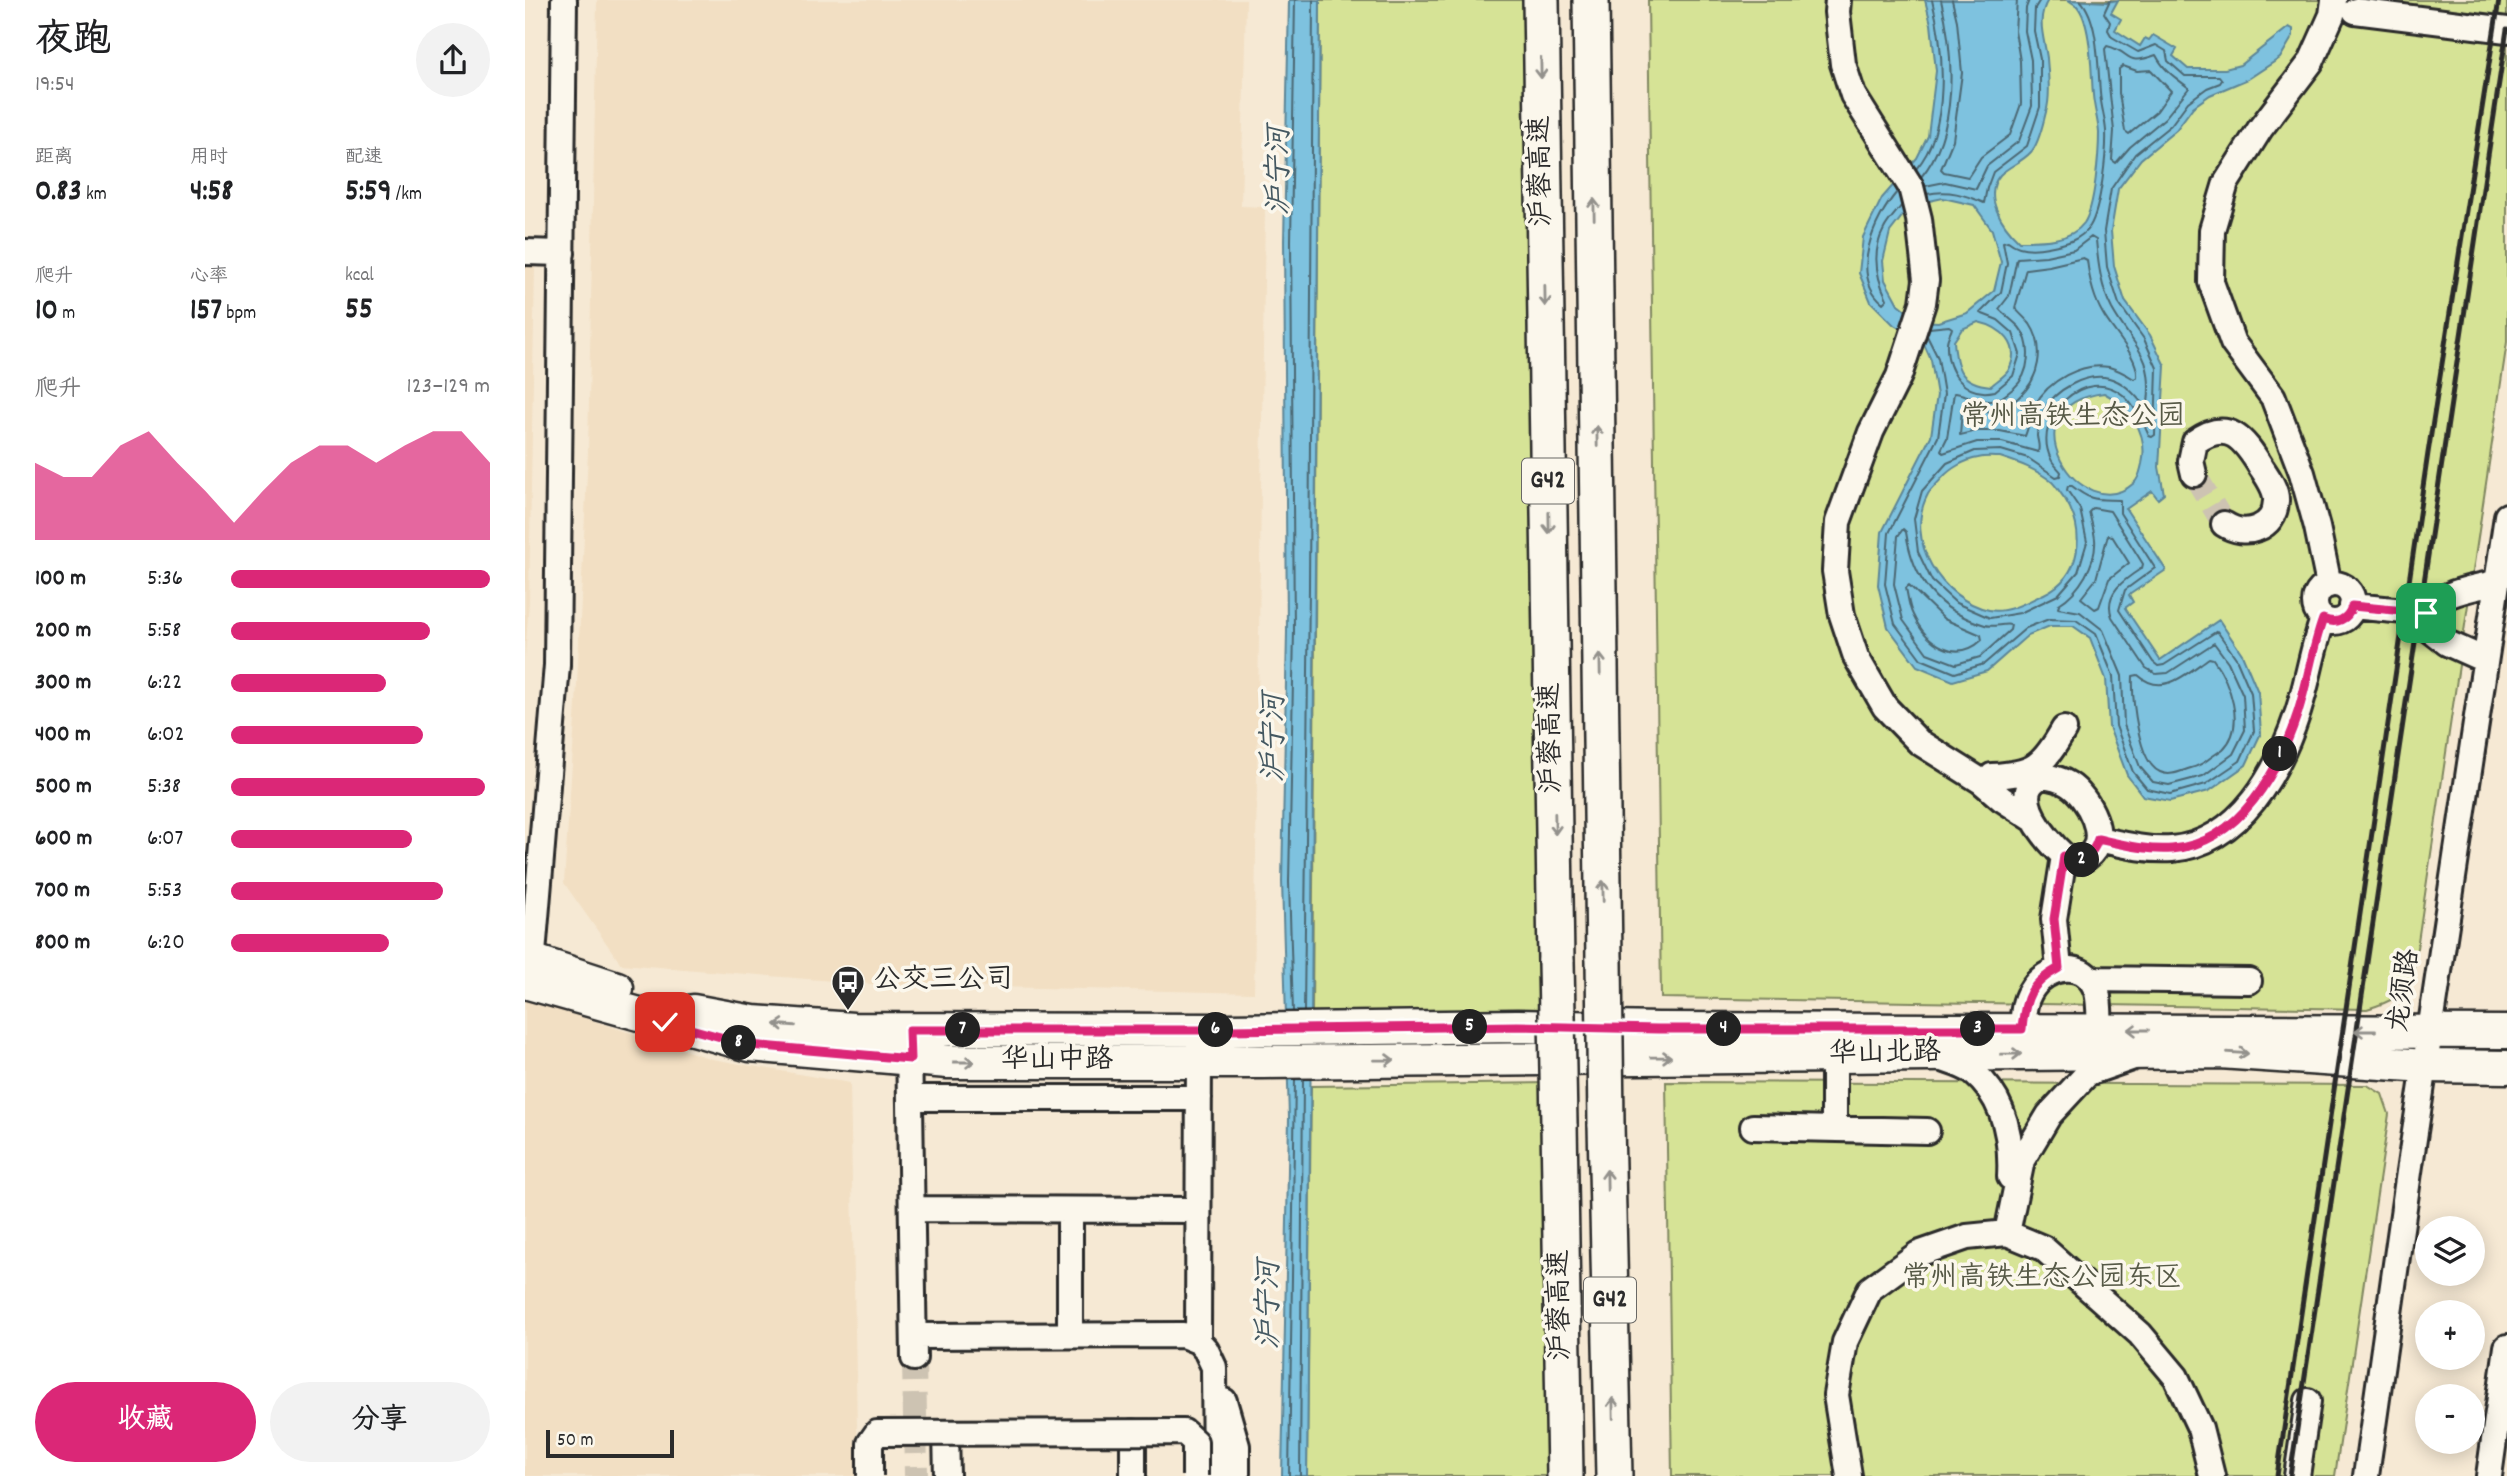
<!DOCTYPE html>
<html lang="zh">
<head>
<meta charset="utf-8">
<style>
  body { margin:0; font-family:Dekko,"LXGW WenKai TC",sans-serif; background:#f2f2f2; color:#202124; height:100vh; display:flex; flex-direction:column; font-size:26px; white-space:nowrap }
  * { box-sizing:border-box; margin:0 }
  p { font-size:23px; color:#757577 }
  .icon { flex:none; width:38px; height:38px; fill:none; stroke:currentColor; stroke-width:2; stroke-linecap:round; stroke-linejoin:round }
  .map { position:relative; flex:1; overflow:hidden }
  .sheet { display:flex; flex-direction:column; background:#fff; width:525px }
  .sheet>* { flex:none }
  .fabs { position:absolute; left:1890px; top:1216px; display:grid; gap:14px }
  .fabs a { display:grid; place-items:center; width:70px; height:70px; border-radius:50%; background:#fff; box-shadow:0 4px 18px #0003; font-size:35px }
  .scale { position:absolute; left:21px; bottom:18px; width:128px; box-sizing:border-box; padding-left:7px; border:4px solid #2b2b2b; border-top:0; font-size:19px; line-height:24px; white-space:nowrap; color:#2b2b2b; -webkit-text-stroke:5px #fbf7ec; paint-order:stroke }
  .pin { position:absolute; display:grid; place-items:center; width:60px; height:60px; color:#fff; margin:-30px; border-radius:14px; box-shadow:0 4px 10px #0006 }
  .km { position:absolute; width:35px; height:35px; margin:-18px; border-radius:50%; background:#222; color:#fff; font-size:19px; line-height:35px; text-align:center }
  .round { display:grid; place-items:center; flex:none; width:74px; height:74px; border-radius:37px; background:#f2f2f2 }
  .overview { display:flex; align-items:center; justify-content:space-between; height:119px; padding:0 35px }
  h1 { font-size:38px; font-weight:700; line-height:52px }
  .stats { display:grid; grid-template-columns:repeat(3,1fr); gap:10px; height:119px; padding:7px 35px }
  .stats div { display:grid; align-content:center }
  .stats b { font-size:30px; font-weight:700 }
  .stats small { font-size:19px; font-weight:400 }
  .stats p { font-size:19px }
  .chart { height:196px; padding:14px 35px }
  .chart p { display:flex; justify-content:space-between }
  .chart svg { width:100%; height:126px; margin-top:7px; fill:#db2777; opacity:.7 }
  .primary-button { display:flex; gap:14px; margin-top:auto; padding:14px 35px }
  .primary-button a { flex:1; height:80px; border-radius:42px; background:#db2777; color:#fff; font-size:28px; font-weight:700; line-height:80px; text-align:center }
  .primary-button a+a { background:#f2f2f2; color:#202124 }
  ul { padding:0 35px; list-style:none; font-size:23px }
  li { display:grid; grid-template-columns:112px 84px 1fr; align-items:center; height:52px }
  li i { height:18px; border-radius:9px; background:#db2777 }
  main { display:flex; flex:1; min-height:0 }
  .map>svg:first-child { display:block }
</style>
</head>
<body>
<main>
<section class="sheet">
<div class="overview"><div><h1>夜跑</h1><p>19:54</p></div><a class="round"><svg class="icon" aria-label="share" viewBox="0 0 24 24"><path d="M12 15V3M7 8l5-5 5 5M5 13v7h14v-7"/></svg></a></div>
<div class="stats">
<div><p>距离</p><b>0.83<small> km</small></b></div>
<div><p>用时</p><b>4:58</b></div>
<div><p>配速</p><b>5:59<small> /km</small></b></div>
</div>
<div class="stats">
<div><p>爬升</p><b>10<small> m</small></b></div>
<div><p>心率</p><b>157<small> bpm</small></b></div>
<div><p>kcal</p><b>55</b></div>
</div>
<div class="chart"><p><span>爬升</span>123–129 m</p>
<svg viewBox="0 0 160 44" preserveAspectRatio="none"><path d="M0 44V17L10 22L20 22L30 11L40 6L50 17L60 27L70 38L80 27L90 17L100 11L110 11L120 17L130 11L140 6L150 6L160 17V44z"/></svg>
</div>
<ul>
<li><b>100 m</b>5:36<i style="width:100%"></i></li>
<li><b>200 m</b>5:58<i style="width:77%"></i></li>
<li><b>300 m</b>6:22<i style="width:60%"></i></li>
<li><b>400 m</b>6:02<i style="width:74%"></i></li>
<li><b>500 m</b>5:38<i style="width:98%"></i></li>
<li><b>600 m</b>6:07<i style="width:70%"></i></li>
<li><b>700 m</b>5:53<i style="width:82%"></i></li>
<li><b>800 m</b>6:20<i style="width:61%"></i></li>
</ul>
<div class="primary-button"><a>收藏</a><a>分享</a></div>
</section>
<div class="map">
<svg width="1982" height="1476" viewBox="0 0 1982 1476">
  <rect width="100%" height="100%" fill="#f6e9d4"/>
  <filter id="ink" filterUnits="userSpaceOnUse"><feTurbulence type="fractalNoise" baseFrequency=".0143" numOctaves="2"/><feDisplacementMap in="SourceGraphic" scale="14" xChannelSelector="R" yChannelSelector="G"/><feConvolveMatrix kernelMatrix="1 2 1 2 8 2 1 2 1" color-interpolation-filters="sRGB"/></filter>
  <g filter="url(#ink)">
    <!-- built -->
    <path fill="#f2dfc3" d="M72,0H721L716,206L740,207L729,993L346,984L96,964L39,883L51,704L63,452Z
      M0,265H10L4,601L0,658Z
      M0,999L187,1059L325,1083L333,1476H0Z"/>
    <!-- green -->
    <path fill="#d6e396" stroke="#808760" stroke-width="2" d="M795,0H1001L1018,1013L787,1014Z
      M1123,0H1982V342L1888,975C1874,998 1868,1001 1842,1009L1136,998Z
      M1141,1082L1842,1085L1857,1094L1864,1114L1810,1476H1147Z
      M1022,1083L1027,1476H782L786,1086Z"/>
    <!-- water -->
    <path fill="#7ec2df" stroke="#5d8697" stroke-width="2" fill-rule="evenodd" d="M764,0H795L782,1476H757L764,1118L757,882L762,631L759,241Z
      M1400,0H1523C1511,19 1519,37 1522,58C1523,73 1526,97 1521,112C1518,123 1514,144 1506,152C1497,162 1484,166 1475,175C1457,196 1478,226 1494,241C1515,241 1545,242 1559,223C1570,207 1574,152 1574,133C1573,120 1569,108 1568,95C1566,73 1567,24 1552,6C1549,4 1546,2 1543,0L1582,2L1593,0L1586,13L1596,19L1590,30L1615,46L1620,38L1624,40L1628,35L1652,49L1648,56L1663,69H1700L1715,65L1764,27L1768,29V36L1755,58L1723,79L1685,95L1668,107L1651,130L1616,159L1593,189L1586,231L1589,266L1600,301L1625,335L1640,366L1634,467L1639,494L1633,499L1627,491L1601,509L1641,570L1604,595L1608,602L1600,608L1635,660L1694,620L1717,654L1733,692L1736,733L1721,765L1684,791L1645,801L1618,796L1602,775L1584,727L1581,679L1565,638L1548,626H1525L1503,635L1462,671L1428,681L1392,666L1363,627L1353,585L1357,532L1406,436L1412,395L1406,360L1398,342L1369,325L1346,302L1334,273L1338,237L1357,198L1392,158L1403,136L1411,71L1406,24ZM1418,198L1449,205L1467,230L1476,262L1469,291L1442,313L1413,322L1394,321L1373,304L1360,280L1358,261L1365,232L1386,205ZM1453,322C1476,327 1498,345 1483,371C1480,376 1471,381 1466,386C1435,383 1431,369 1429,341L1437,329ZM1579,393C1605,406 1624,434 1617,464C1615,471 1615,477 1609,483C1556,530 1477,406 1579,393ZM1475,457C1494,463 1511,469 1527,482C1532,487 1536,494 1540,499C1561,531 1557,576 1519,594C1504,601 1482,614 1464,610C1417,600 1378,540 1403,494C1406,489 1413,483 1417,478C1426,468 1440,460 1453,458C1460,456 1468,457 1475,457Z"/>
    <g fill="none" stroke-linecap="round" stroke-linejoin="round">
      <!-- shore -->
      <path stroke="#4c6773" stroke-width="2" d="M1427,0L1432,21L1437,73L1428,140L1416,169L1419,172L1443,177L1456,157L1485,135L1496,104L1495,61L1490,31L1492,0
        M1582,46C1608,52 1598,67 1631,55C1639,71 1651,78 1664,88L1640,118L1605,147L1591,163L1587,160L1589,131L1580,49Z
        M1598,66L1612,71L1626,70L1646,91L1632,111L1604,134L1600,131L1594,93V69Z
        M1391,169C1426,129 1419,48 1407,0
        M1396,177C1434,132 1429,54 1416,0
        M1400,186L1420,182L1451,189L1462,166L1494,141L1507,106L1506,60L1500,31L1501,8L1504,0
        M1372,192C1349,219 1324,275 1358,303L1362,299C1351,277 1346,253 1359,229C1363,221 1371,213 1376,206
        M1402,194C1423,189 1441,195 1459,203L1462,188L1468,172L1502,146L1515,107V59L1509,31L1510,8L1515,0
        M1566,237L1571,240C1573,263 1576,288 1587,309C1608,347 1629,353 1623,403L1618,404C1608,393 1599,382 1584,378C1561,372 1530,390 1519,410C1516,417 1512,429 1512,436C1513,443 1515,446 1513,452L1477,442H1452L1418,453L1416,450L1422,438L1429,393C1440,393 1452,402 1465,401C1475,401 1482,393 1489,388C1505,374 1508,344 1494,327C1488,321 1480,315 1474,309L1484,296L1492,258L1521,256L1549,250Z
        M1558,258L1562,260C1564,277 1569,299 1578,314C1588,332 1614,357 1612,377L1609,379C1601,374 1592,369 1584,367C1556,362 1523,381 1510,405C1505,415 1504,427 1500,436L1475,431H1451L1435,435L1437,409C1448,409 1459,413 1470,412C1479,410 1486,403 1493,398C1514,380 1521,348 1505,324C1500,318 1494,313 1490,308L1501,269L1524,266Z
        M1404,328L1424,326L1427,328C1426,333 1422,337 1422,343C1421,371 1439,398 1470,391L1488,376L1495,354L1488,333L1473,320L1455,313L1476,292L1482,263L1478,242L1483,241C1494,250 1509,250 1523,247C1539,244 1555,241 1565,226C1576,208 1582,152 1581,131C1580,118 1576,106 1575,93C1573,68 1574,19 1555,0
        M1402,336L1413,358L1419,394L1413,437L1364,533L1360,584L1370,624L1396,659L1430,673L1459,664L1501,628L1524,619L1551,620L1571,634L1588,676L1591,726L1608,772L1622,789L1645,794L1681,784L1715,761L1729,731L1726,693L1711,658L1692,631L1639,665L1633,666L1628,662L1594,610L1600,590L1630,568L1595,513V500C1571,499 1567,502 1547,486H1543L1542,490L1555,509L1562,542L1553,572L1533,595L1495,613L1465,618L1431,603L1407,581L1393,552L1389,519L1397,491L1422,463L1450,451L1476,450L1503,458L1531,477L1535,476L1536,472C1533,468 1528,464 1526,459C1505,417 1561,364 1598,395C1611,407 1618,421 1624,436L1627,437L1630,435L1632,368L1619,339L1594,304L1582,267L1579,231L1586,189L1610,154L1646,125L1663,102L1682,88L1695,83L1697,80L1694,76H1660L1643,61L1641,51L1631,45L1613,52L1587,37L1583,30L1585,22L1579,13L1585,0
        M1568,508L1585,511L1618,564L1617,568C1600,579 1578,593 1587,617L1621,668L1631,674L1643,673L1689,643L1703,662L1718,695L1720,730L1708,754L1678,776L1644,785L1628,782L1615,767L1599,725L1597,676L1578,630L1555,612L1533,608L1534,604C1554,592 1572,563 1570,539C1569,530 1566,521 1564,512Z
        M1378,529L1381,532C1388,580 1412,611 1460,625C1468,628 1478,623 1486,625L1485,630L1455,657L1431,664L1402,653L1378,620L1369,584L1373,536Z
        M1583,535L1587,536L1604,563L1584,579L1574,607L1570,609L1556,598L1571,579Z
        M1384,585L1419,619L1456,635L1457,640C1431,664 1401,643 1388,615C1384,608 1383,597 1381,588Z
        M1684,658L1688,659C1704,681 1722,726 1698,749C1694,752 1689,755 1685,758C1679,763 1674,766 1666,768C1656,771 1645,777 1635,772C1613,763 1607,698 1608,676L1613,675C1638,698 1662,673 1684,658Z
        M779,1011L784,587L788,0
        M768,1012L764,882L769,631L766,241L770,0
        M764,1476L770,1079
        M775,1476L778,1079"/>
      <!-- minor-tunnel -->
      <path stroke="#cdc3b2" stroke-width="24" stroke-dasharray="24 12" stroke-linecap="butt" d="M1669,474L1699,524
        M389,1358L391,1476"/>
      <defs>
        <path id="minor" d="M1313,0L1312,12L1318,64L1328,95L1386,187L1394,219L1401,280L1398,303L1374,376L1346,432L1313,522L1310,571L1317,615L1331,657L1360,707L1394,742L1456,781L1477,799L1508,819
          M1830,11L1982,30
          M0,252L37,253
          M1669,474L1666,461L1670,442C1703,418 1719,439 1736,467C1742,476 1752,490 1751,501C1750,529 1720,538 1699,524
          M1790 603a19 19 0 1 1 38 0a19 19 0 1 1-38 0Z
          M1804,585L1792,527L1777,473L1748,397L1708,343L1686,282L1687,230L1701,183L1735,129L1786,62L1807,15L1809,0
          M1827,606L1901,613
          M1960,660L1922,643L1904,629L1901,613C1917,591 1947,589 1972,582
          M1467,776C1509,774 1518,766 1539,729
          M1517,776C1526,777 1535,779 1543,784C1563,796 1587,840 1562,857C1559,860 1552,861 1547,860C1540,858 1535,852 1530,847C1514,830 1484,791 1517,776Z
          M1573,839C1596,844 1623,851 1647,849C1716,843 1754,770 1773,712C1783,681 1787,650 1798,619
          M1534,968L1529,919L1539,856
          M6,978L32,665L39,0
          M1565,979L1724,981
          M1497,1029C1498,1017 1498,1003 1505,992C1520,965 1561,957 1572,992C1575,1004 1574,1018 1575,1030
          M384,1041L389,1358
          M674,1045L673,1341L681,1350L689,1367L690,1476
          M1309,1056V1129
          M1415,1058C1426,1062 1441,1066 1449,1073C1480,1099 1487,1139 1485,1177
          M385,1098H674
          M1228,1127L1402,1131
          M387,1209L673,1210
          M545,1210V1335
          M1482,1233L1497,1160L1524,1115L1563,1073L1606,1058
          M389,1336L658,1335L673,1341
          M699,1401L712,1446V1476
          M608,1432V1476
          M421,1433L422,1476
          M1324,1476L1311,1395L1320,1342L1345,1289L1393,1254L1442,1237L1482,1233L1518,1248L1615,1334L1651,1377L1675,1428L1687,1476
          M1772,1476L1783,1401
          M1841,1476L1884,1172L1982,516
          M1964,1476L1982,1347"/>
        <path id="major" d="M0,958L92,988
          M0,982L225,1045L423,1062H738L1695,1052L1901,1066L1982,1067
          M168,1011L228,1022L328,1029L705,1030L992,1026L1133,1029L1982,1032"/>
        <path id="highway" d="M1016,0L1031,962
          M1066,0L1079,960
          M1034,1124L1040,1476
          M1081,1124L1089,1476"/>
      </defs>
      <!-- minor casing -->
      <use href="#minor" stroke="#2b2b2b" stroke-width="30"/>
      <!-- major casing -->
      <use href="#major" stroke="#2b2b2b" stroke-width="37"/>
      <!-- highway casing -->
      <use href="#highway" stroke="#2b2b2b" stroke-width="40"/>
      <!-- minor -->
      <use href="#minor" stroke="#fbf7ec" stroke-width="24"/>
      <!-- major -->
      <use href="#major" stroke="#fbf7ec" stroke-width="32"/>
      <!-- highway -->
      <use href="#highway" stroke="#fbf7ec" stroke-width="35"/>
      <!-- rail -->
      <path stroke="#2b2b2b" stroke-width="5" d="M1752,1476L1903,453L1974,0
        M1765,1476L1982,29"/>
      <defs>
        <path id="minor-bridge" d="M345,1476V1443L352,1433L659,1432L670,1442V1476"/>
        <path id="highway-bridge" d="M1079,960L1081,1124
          M1031,962L1034,1124"/>
      </defs>
      <!-- minor-bridge casing -->
      <use href="#minor-bridge" stroke="#2b2b2b" stroke-width="30" stroke-linecap="butt"/>
      <!-- highway-bridge casing -->
      <use href="#highway-bridge" stroke="#2b2b2b" stroke-width="40" stroke-linecap="butt"/>
      <!-- minor-bridge -->
      <use href="#minor-bridge" stroke="#fbf7ec" stroke-width="24"/>
      <!-- highway-bridge -->
      <use href="#highway-bridge" stroke="#fbf7ec" stroke-width="35"/>
    </g>
    <!-- one-way arrows -->
    <defs><path id="oneway-shaft" d="M-6 0H5M1.5-3L5.5 0L1.5 3" fill="none" stroke-width="1.6" stroke-linecap="round" stroke-linejoin="round" transform="scale(1.75)"/></defs>
    <g stroke="#93918c">
      <use href="#oneway-shaft" transform="translate(1016 68) rotate(89)"/>
      <use href="#oneway-shaft" transform="translate(1069 209) rotate(-91)"/>
      <use href="#oneway-shaft" transform="translate(1020 296) rotate(89)"/>
      <use href="#oneway-shaft" transform="translate(1072 436) rotate(-91)"/>
      <use href="#oneway-shaft" transform="translate(1024 523) rotate(89)"/>
      <use href="#oneway-shaft" transform="translate(1075 664) rotate(-91)"/>
      <use href="#oneway-shaft" transform="translate(1030 824) rotate(89)"/>
      <use href="#oneway-shaft" transform="translate(1078 891) rotate(-91)"/>
      <use href="#oneway-shaft" transform="translate(260 1025) rotate(-176)"/>
      <use href="#oneway-shaft" transform="translate(1613 1030) rotate(-180)"/>
      <use href="#oneway-shaft" transform="translate(1840 1031) rotate(-180)"/>
      <use href="#oneway-shaft" transform="translate(1713 1053) rotate(4)"/>
      <use href="#oneway-shaft" transform="translate(1486 1054) rotate(-1)"/>
      <use href="#oneway-shaft" transform="translate(1136 1057) rotate(-1)"/>
      <use href="#oneway-shaft" transform="translate(859 1060) rotate(-1)"/>
      <use href="#oneway-shaft" transform="translate(439 1062)"/>
      <use href="#oneway-shaft" transform="translate(1082 1180) rotate(-91)"/>
      <use href="#oneway-shaft" transform="translate(1088 1408) rotate(-91)"/>
    </g>
  </g>
  <g fill="none" stroke-linecap="round" stroke-linejoin="round" filter="url(#ink)">
    <defs>
      <path id="route" d="M140,1022L225,1045L385,1059L384,1030H705L992,1026L1133,1029H1497C1500,997 1505,984 1534,968L1529,919L1539,856C1556,865 1567,857 1573,839C1596,844 1623,851 1647,849C1716,843 1754,770 1773,712C1783,681 1787,649 1798,619C1811,625 1823,620 1827,606L1901,613"/>
    </defs>
    <!-- route casing -->
    <use href="#route" stroke="#fff" stroke-width="14"/>
    <!-- route -->
    <use href="#route" stroke="#db2777" stroke-width="9"/>
  </g>
  <!-- icons -->
  <defs>
    <symbol id="bus-pin" viewBox="-11 -11 22 30"><path d="M0 17L-7.5 6A9.5 9.5 0 1 1 7.5 6Z" fill="#2b2b2b" stroke="#fbf7ec"/><path d="M-5-6H5V4H4V6H2V4H-2V6H-4V4H-5ZM-3.5-4V0h7V-4ZM-3.5 1.2v1.5H-2V1.2ZM2 1.2v1.5H3.5V1.2Z" fill="#fff"/></symbol>
  </defs>
  <g fill-rule="evenodd">
    <use href="#bus-pin" x="304" y="963" width="38" height="52"/>
  </g>
  <g text-anchor="middle" dominant-baseline="central" stroke-width="7" stroke-linejoin="round" paint-order="stroke">
    <!-- shield labels -->
    <g fill="#fbf7ec" stroke="#696865" stroke-width="2">
      <rect x="997" y="458.5" width="52" height="45" rx="5"/>
      <rect x="1059" y="1277.5" width="52" height="45" rx="5"/>
    </g>
    <g font-size="26" font-weight="bold" fill="#2b2b2b">
      <text x="1023" y="481">G42</text>
      <text x="1085" y="1300">G42</text>
    </g>
    <!-- street labels -->
    <g font-size="28" fill="#2b2b2b" stroke="#fbf7ec">
      <text transform="translate(1018 171) rotate(-91)">沪蓉高速</text>
      <text transform="translate(1028 738) rotate(-91)">沪蓉高速</text>
      <text transform="translate(1881 991) rotate(-82)">龙须路</text>
      <text transform="translate(1360 1055) rotate(-1)">华山北路</text>
      <text x="532" y="1062">华山中路</text>
      <text transform="translate(1037 1305) rotate(-91)">沪蓉高速</text>
    </g>
    <!-- park labels -->
    <g font-size="28" fill="#565946" stroke="#fbf7ec">
      <text x="1548" y="419">常州高铁生态公园</text>
      <text x="1517" y="1280">常州高铁生态公园东区</text>
    </g>
    <!-- poi labels -->
    <g font-size="28" fill="#2b2b2b" stroke="#fbf7ec" text-anchor="start">
      <text x="348" y="982">公交三公司</text>
    </g>
    <!-- water labels -->
    <g font-size="30" font-style="italic" fill="#445861" stroke="#fbf7ec">
      <text transform="translate(756 171) rotate(-90)">沪宁河</text>
      <text transform="translate(751 738) rotate(-90)">沪宁河</text>
      <text transform="translate(746 1305) rotate(-90)">沪宁河</text>
    </g>
  </g>
</svg>
<div class="fabs">
<a><svg class="icon" aria-label="layers" viewBox="0 0 24 24"><path d="M12 4l9 5-9 5-9-5zM3 14l9 5 9-5"/></svg></a>
<a>+</a>
<a>−</a>
</div>
<div class="scale">50 m</div>
<div class="pin" style="left:1901px;top:613px;background:#1e9e55"><svg class="icon" aria-label="arrive" viewBox="0 0 24 24"><path d="M6 21V4h12l-3 4 3 4H6"/></svg></div>
<div class="pin" style="left:140px;top:1022px;background:#d93025"><svg class="icon" aria-label="check" viewBox="0 0 24 24"><path d="M5 12l5 5 9-10"/></svg></div>
<b class="km" style="left:1755px;top:754px">1</b>
<b class="km" style="left:1557px;top:860px">2</b>
<b class="km" style="left:1453px;top:1029px">3</b>
<b class="km" style="left:1199px;top:1029px">4</b>
<b class="km" style="left:945px;top:1027px">5</b>
<b class="km" style="left:691px;top:1030px">6</b>
<b class="km" style="left:438px;top:1030px">7</b>
<b class="km" style="left:214px;top:1043px">8</b>
</div>
</main>
</body>
</html>
